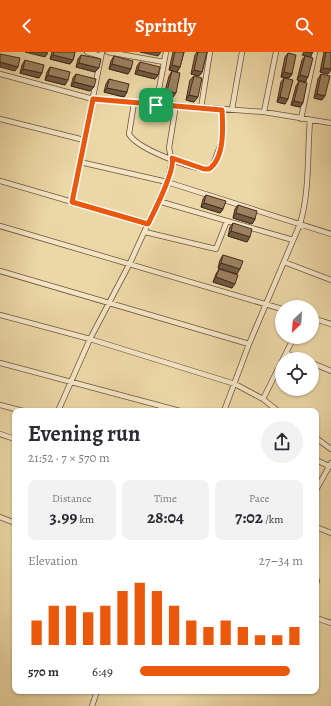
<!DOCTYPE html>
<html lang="en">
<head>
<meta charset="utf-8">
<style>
  body { margin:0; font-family:Alegreya,serif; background:#f2f2f3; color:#2b2b33; height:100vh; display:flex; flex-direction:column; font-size:15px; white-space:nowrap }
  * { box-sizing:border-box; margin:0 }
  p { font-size:13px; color:#7c7c81 }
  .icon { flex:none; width:22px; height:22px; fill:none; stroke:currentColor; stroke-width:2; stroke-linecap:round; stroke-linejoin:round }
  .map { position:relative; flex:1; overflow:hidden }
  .side { position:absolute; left:12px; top:356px; width:307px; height:286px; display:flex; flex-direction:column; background:#fff; border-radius:8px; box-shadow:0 1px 3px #0004 }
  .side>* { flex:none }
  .needle { width:26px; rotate:205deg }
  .buttons { position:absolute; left:275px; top:248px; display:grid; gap:8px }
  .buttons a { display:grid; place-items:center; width:44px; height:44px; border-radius:50%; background:#fff; box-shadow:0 1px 3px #0004; font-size:20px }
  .pin { position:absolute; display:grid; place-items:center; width:34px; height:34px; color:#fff; margin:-17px; border-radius:8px; box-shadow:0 2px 6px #0006 }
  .round { display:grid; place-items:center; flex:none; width:42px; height:42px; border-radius:21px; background:#f2f2f3 }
  .headline { display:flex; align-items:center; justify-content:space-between; height:68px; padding:0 16px }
  h1 { font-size:22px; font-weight:700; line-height:30px }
  .metrics { display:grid; grid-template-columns:repeat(3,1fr); gap:6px; height:68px; padding:4px 16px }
  .metrics div { display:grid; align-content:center; border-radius:8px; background:#f2f2f3; text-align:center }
  .metrics b { font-size:17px; font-weight:700 }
  .metrics small { font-size:11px; font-weight:400 }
  .metrics p { font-size:11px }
  .chart { height:112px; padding:8px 16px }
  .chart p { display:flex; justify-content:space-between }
  .chart svg { width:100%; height:72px; margin-top:4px; stroke:#ea580c; stroke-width:6 }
  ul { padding:0 16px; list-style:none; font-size:13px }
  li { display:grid; grid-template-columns:64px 48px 1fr; align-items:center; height:30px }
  li i { height:10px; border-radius:5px; background:#ea580c }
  header { display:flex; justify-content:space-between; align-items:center; height:52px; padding:0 16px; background:#ea580c; color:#fff; font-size:18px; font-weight:700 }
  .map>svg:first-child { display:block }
</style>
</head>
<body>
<header><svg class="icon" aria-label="back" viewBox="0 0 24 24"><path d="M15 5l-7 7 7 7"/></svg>Sprintly<svg class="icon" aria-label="search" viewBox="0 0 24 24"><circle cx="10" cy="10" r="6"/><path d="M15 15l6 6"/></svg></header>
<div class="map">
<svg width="331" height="654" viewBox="0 0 331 654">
  <rect width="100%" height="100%" fill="#ecd7a6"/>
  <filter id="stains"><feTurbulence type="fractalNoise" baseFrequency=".005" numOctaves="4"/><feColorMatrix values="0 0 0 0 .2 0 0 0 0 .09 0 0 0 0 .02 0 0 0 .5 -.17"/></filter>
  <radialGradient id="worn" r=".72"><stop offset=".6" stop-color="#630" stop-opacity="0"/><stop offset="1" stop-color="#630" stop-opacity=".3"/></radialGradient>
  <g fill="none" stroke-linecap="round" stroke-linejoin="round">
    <defs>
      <path id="street" d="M87,0L101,4
        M108,0L164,10
        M0,22L93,47L264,60L331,71
        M134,51L129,82C137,97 188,115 204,117L212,115L222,89V58
        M156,53L166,0
        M201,56L210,0
        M232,57L242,0
        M264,60L276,0
        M0,67L84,88
        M301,67L315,0
        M80,110L167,130L331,182
        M0,129L148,172
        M158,149L293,188
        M72,150L102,0
        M0,174L282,257
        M145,180L216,197L227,169
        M284,210L331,228
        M0,219L249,292
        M0,263L90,287L235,332L263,347L278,359
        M312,266L331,272
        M286,301L302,307
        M283,307L294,285
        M0,311L180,359
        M312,311L331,319
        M263,347L282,309
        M0,353L23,359
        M58,359L90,287L130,211L167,130L172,110L169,96L176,53
        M224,359L249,292L300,172C310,138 307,104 310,69
        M0,382L15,387
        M316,386L331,397
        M316,408L329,414
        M316,438L331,411
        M0,465L15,471
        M316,475L331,481
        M316,529H317
        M316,566L331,571
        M92,654L97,639"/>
    </defs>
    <!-- street casing -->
    <use href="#street" stroke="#71543c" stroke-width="6"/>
    <!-- street -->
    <use href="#street" stroke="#f3e5c5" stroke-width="4.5"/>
  </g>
  <!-- wall -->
  <path fill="#877154" stroke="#482918" d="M52,0H75L73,8L70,12L50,7Z
    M173,0H184L180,15L177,20L169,18Z
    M197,0H207L202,20L199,24L191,22L195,3Z
    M324,0H331L328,22L320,20Z
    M288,1L292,22L289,26L281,25L285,5Z
    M81,3L95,20L76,15L78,7Z
    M114,4L128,22L109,17L111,9Z
    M305,4V30L297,28L302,8Z
    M25,8L39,26L20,21L22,13Z
    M140,10L158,23L155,27L135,22L137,14Z
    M50,15L65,33L45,28L47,20Z
    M172,19L173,45L164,43L169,24Z
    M76,22L94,35L90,39L71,34L73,26Z
    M321,22L322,48L314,46L318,27Z
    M194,24V50L186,48L190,28Z
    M284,26L285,52L277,50L281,30Z
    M109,27L127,40L124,45L104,40L106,32Z
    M299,29L300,55L291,53L296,34Z
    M206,143L223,157L220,161L201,155L203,147Z
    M238,153L255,167L252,172L233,166L235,157Z
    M233,171L247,190L228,184L230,175Z
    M223,203L237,222L218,216L220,208Z
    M219,217L232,236L213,230L216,222Z"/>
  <!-- shaded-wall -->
  <path fill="#6e5c45" stroke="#482918" d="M25,0H44L48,1L45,5Z
    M140,0H161L158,4Z
    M304,0H313L310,5L302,3Z
    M53,3L73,8L70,12L50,7Z
    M0,10L18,15L15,19L0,15Z
    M79,11L99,16L95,20L76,15Z
    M112,12L131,17L128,22L109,17Z
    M172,13L180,15L177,20L169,18Z
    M323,16L331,17V18L328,22L320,20Z
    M23,17L42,21L39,26L20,21Z
    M138,18L158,23L155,27L135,22Z
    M194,18L202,20L199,24L191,22Z
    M284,20L292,22L289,26L281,25Z
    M48,23L68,28L65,33L45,28Z
    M300,23L308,25L305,30L297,28Z
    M74,30L94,35L90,39L71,34Z
    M107,36L127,40L124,45L104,40Z
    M167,39L176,41L173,45L164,43Z
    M317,42L325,44L322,48L314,46Z
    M189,43L198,45L194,50L186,48Z
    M280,45L288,47L285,52L277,50Z
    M294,49L303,51L300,55L291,53Z
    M204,151L223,157L220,161L201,155Z
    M236,161L255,167L252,172L233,166Z
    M231,179L250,185L247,190L228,184Z
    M221,211L240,217L237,222L218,216Z
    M216,225L235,232L232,236L213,230Z"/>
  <!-- building -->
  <path fill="#9d8362" stroke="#482918" d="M54,0H75L73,8L53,3Z
    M175,0H184L180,15L172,13Z
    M198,0H207L202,20L194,18Z
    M326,0H331V17L323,16Z
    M288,1L296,3L292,22L284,20Z
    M0,2L20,6L18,15L0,10Z
    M81,3L101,7L99,16L79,11Z
    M114,4L133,9L131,17L112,12Z
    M305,4L313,6L308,25L300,23Z
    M25,8L44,13L42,21L23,17Z
    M140,10L160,15L158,23L138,18Z
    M50,15L70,20L68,28L48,23Z
    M172,19L180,21L176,41L167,39Z
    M76,22L96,27L94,35L74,30Z
    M321,22L330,24L325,44L317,42Z
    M194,24L202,26L198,45L189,43Z
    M284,26L293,28L288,47L280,45Z
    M109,27L129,32L127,40L107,36Z
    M299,29L307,31L303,51L294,49Z
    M206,143L226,149L223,157L204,151Z
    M238,153L257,159L255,167L236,161Z
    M233,171L252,177L250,185L231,179Z
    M223,203L243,209L240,217L221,211Z
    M219,217L238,223L235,232L216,225Z"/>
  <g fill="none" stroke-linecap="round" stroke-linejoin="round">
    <defs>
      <path id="route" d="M93,47L222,58C223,74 225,106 209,117H204L172,106C176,117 154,160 148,172L72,150Z"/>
    </defs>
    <!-- route casing -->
    <use href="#route" stroke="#fff" stroke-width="8"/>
    <!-- route -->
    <use href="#route" stroke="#ea580c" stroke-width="5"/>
  </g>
  <rect width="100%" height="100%" filter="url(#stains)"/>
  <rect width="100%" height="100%" fill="url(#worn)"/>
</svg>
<div class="buttons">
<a><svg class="needle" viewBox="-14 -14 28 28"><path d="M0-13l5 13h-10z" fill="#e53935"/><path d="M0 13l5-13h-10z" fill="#7c7c81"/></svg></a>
<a><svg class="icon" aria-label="locate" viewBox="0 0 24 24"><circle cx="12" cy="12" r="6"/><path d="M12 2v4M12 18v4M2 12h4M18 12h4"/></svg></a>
</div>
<div class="pin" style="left:156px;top:53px;background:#1e9e55"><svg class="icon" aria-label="arrive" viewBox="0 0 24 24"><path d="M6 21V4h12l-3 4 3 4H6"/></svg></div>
<section class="side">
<div class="headline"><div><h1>Evening run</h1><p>21:52 · 7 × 570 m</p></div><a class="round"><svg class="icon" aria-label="share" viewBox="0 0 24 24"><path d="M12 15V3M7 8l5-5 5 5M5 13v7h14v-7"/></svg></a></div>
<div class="metrics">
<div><p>Distance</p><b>3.99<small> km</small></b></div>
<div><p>Time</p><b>28:04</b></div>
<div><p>Pace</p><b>7:02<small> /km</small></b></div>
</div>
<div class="chart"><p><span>Elevation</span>27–34 m</p>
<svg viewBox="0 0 160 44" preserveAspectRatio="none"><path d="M5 44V29M15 44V20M25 44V20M35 44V24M45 44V20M55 44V11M65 44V6M75 44V11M85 44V20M95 44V29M105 44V33M115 44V29M125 44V33M135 44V38M145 44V38M155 44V33"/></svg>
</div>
<ul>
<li><b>570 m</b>6:49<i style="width:92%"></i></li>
</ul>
</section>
</div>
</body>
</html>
